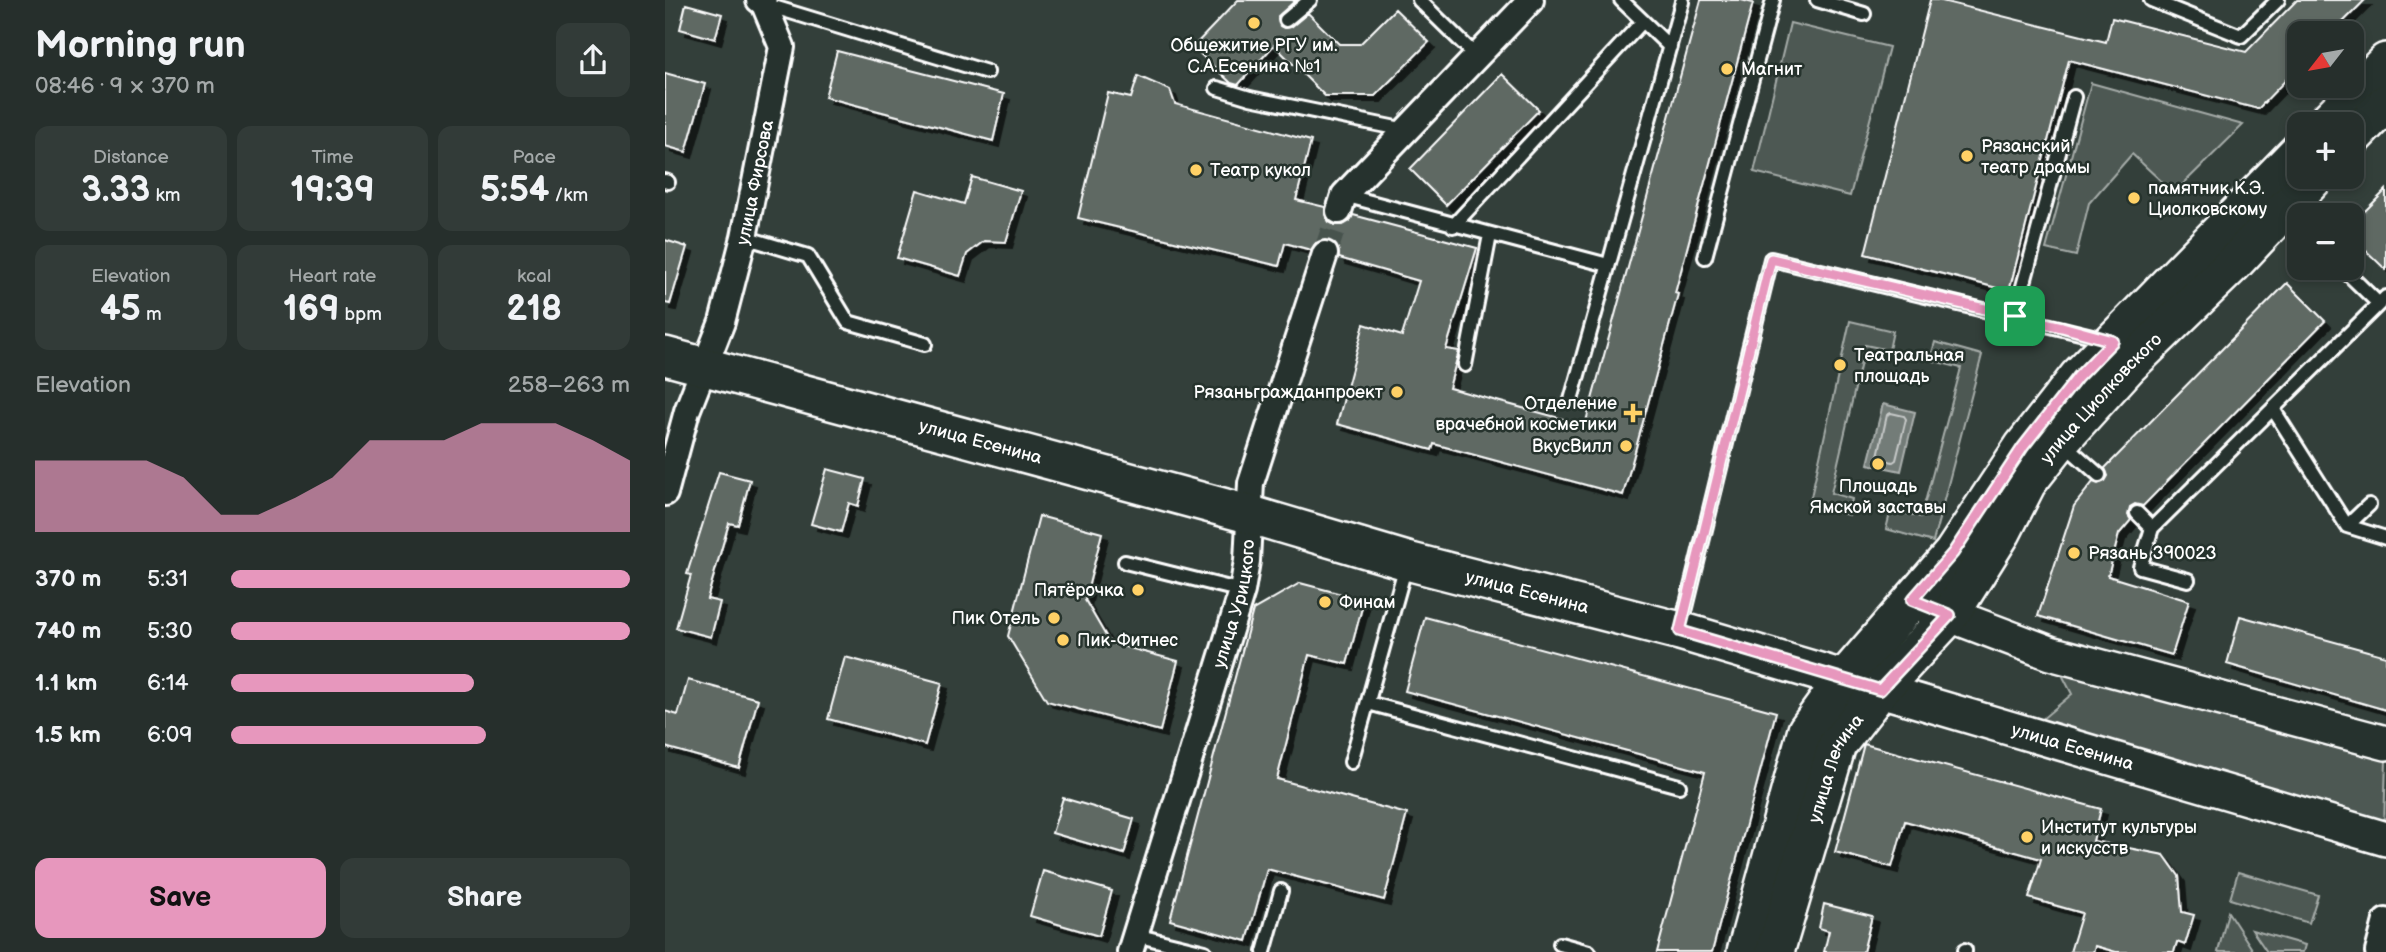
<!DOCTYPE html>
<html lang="en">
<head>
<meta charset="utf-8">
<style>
  body { margin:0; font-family:"Balsamiq Sans",sans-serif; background:#323b38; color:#f1f3f6; height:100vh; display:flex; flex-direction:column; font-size:26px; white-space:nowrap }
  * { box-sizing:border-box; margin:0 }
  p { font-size:23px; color:#a4a9a9 }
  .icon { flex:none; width:38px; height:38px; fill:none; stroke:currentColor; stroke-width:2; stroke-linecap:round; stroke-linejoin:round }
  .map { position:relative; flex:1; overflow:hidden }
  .side { display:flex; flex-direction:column; background:#262f2c; width:665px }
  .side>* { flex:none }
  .needle { width:46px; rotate:239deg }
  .tools { position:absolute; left:1622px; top:21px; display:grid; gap:14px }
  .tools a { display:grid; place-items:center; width:77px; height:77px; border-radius:14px; background:#262f2c; box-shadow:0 4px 10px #0003,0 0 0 2px #424a48; font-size:35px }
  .pin { position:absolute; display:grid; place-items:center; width:60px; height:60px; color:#fff; margin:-30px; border-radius:14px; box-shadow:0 4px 10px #0006 }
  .round { display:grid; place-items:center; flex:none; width:74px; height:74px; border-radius:14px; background:#323b38 }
  .headline { display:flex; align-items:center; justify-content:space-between; height:119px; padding:0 35px }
  h1 { font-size:38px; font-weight:700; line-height:52px }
  .metrics { display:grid; grid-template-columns:repeat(3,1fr); gap:10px; height:119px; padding:7px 35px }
  .metrics div { display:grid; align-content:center; border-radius:14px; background:#323b38; text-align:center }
  .metrics b { font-size:35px; font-weight:700 }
  .metrics small { font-size:19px; font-weight:400 }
  .metrics p { font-size:19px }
  .chart { height:196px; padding:14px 35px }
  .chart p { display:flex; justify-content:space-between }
  .chart svg { width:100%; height:126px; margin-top:7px; fill:#e797bd; opacity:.7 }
  .primary-button { display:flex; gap:14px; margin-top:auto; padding:14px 35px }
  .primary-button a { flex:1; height:80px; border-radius:14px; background:#e797bd; color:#111; font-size:28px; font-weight:700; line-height:80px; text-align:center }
  .primary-button a+a { background:#323b38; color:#f1f3f6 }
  ul { padding:0 35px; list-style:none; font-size:23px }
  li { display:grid; grid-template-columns:112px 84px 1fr; align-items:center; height:52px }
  li i { height:18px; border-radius:9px; background:#e797bd }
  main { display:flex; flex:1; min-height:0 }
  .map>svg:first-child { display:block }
</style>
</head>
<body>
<main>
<section class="side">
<div class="headline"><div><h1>Morning run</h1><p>08:46 · 9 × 370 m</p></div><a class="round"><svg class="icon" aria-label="share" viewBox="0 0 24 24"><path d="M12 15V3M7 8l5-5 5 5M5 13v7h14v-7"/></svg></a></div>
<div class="metrics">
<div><p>Distance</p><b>3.33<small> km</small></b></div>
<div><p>Time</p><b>19:39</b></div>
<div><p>Pace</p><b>5:54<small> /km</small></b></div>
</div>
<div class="metrics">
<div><p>Elevation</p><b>45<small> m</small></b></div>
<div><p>Heart rate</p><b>169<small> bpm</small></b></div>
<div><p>kcal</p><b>218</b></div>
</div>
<div class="chart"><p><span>Elevation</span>258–263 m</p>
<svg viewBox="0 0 160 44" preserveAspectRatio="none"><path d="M0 44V19L10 19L20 19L30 19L40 25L50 38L60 38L70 32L80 25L90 12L100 12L110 12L120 6L130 6L140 6L150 12L160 19V44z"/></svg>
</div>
<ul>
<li><b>370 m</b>5:31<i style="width:100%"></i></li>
<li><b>740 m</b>5:30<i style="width:100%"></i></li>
<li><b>1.1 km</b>6:14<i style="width:61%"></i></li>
<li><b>1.5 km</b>6:09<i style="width:64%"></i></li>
</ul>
<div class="primary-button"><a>Save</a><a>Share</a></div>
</section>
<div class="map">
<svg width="1721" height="952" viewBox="0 0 1721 952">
  <defs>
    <filter id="shadow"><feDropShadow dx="6" dy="6" stdDeviation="0" flood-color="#0009"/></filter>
  </defs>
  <rect width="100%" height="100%" fill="#333f3a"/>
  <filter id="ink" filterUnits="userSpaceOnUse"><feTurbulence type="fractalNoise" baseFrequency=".0143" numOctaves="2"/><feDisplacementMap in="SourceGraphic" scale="14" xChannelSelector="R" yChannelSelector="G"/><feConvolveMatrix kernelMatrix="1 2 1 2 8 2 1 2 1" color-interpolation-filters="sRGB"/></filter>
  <g filter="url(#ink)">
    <!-- green -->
    <path fill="#4d5853" stroke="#a6aca9" stroke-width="2" d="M1125,23L1224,47L1185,196L1089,172Z
      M1426,83L1578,125L1509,193L1467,154L1424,203L1411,256L1381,249Z
      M1185,321L1228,331L1224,350L1200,345L1166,493L1187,499L1184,515L1144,506Z
      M1270,342L1317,355L1268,542L1221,529L1226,510L1256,517L1296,368L1265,360Z
      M1391,663L1721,759L1719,826L1376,720L1407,694Z
      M1573,872L1653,895L1644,923L1565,899Z
      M1563,912L1589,952H1553Z
      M1587,930L1640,945L1638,952H1602Z"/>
    <!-- water -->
    <path fill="#737b78" stroke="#abb0ae" stroke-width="2" d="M1218,404L1250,412L1236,471L1203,464Z"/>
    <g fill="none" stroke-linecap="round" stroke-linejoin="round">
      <!-- shore -->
      <path stroke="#c7cac9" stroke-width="2" d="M1226,413L1239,416L1241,419L1231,460L1228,462L1215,459L1213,456L1222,415Z"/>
    </g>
    <!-- building -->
    <path fill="#5f6964" stroke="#fff" stroke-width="2" filter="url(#shadow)" d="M573,0H631L613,16L615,26L619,28L626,27L643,13L674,44H695L730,9L764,42L710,96H660L609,45L573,85L566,83L528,47Z
      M1036,0H1076L1088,3L1010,293L1013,294L958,495L769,444L767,450L672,424L699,324L737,336L754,281L674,258L671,245L664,240L651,243L646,250L620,243L614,266L413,218L443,93L466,98L473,76L505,90L510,104L646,141L631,200L660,207V215L664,222L670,225H678L685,221L688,215L812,248L781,349L794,351L784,388L920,425Z
      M1265,0H1273L1441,42L1447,18L1581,52L1632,0H1700L1667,33H1634V66L1593,109L1404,60L1344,291L1200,254Z
      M21,4L57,14L50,39L15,29Z
      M172,51L339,94L328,141L160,97Z
      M0,73L40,84L21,152L0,146Z
      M837,74L874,110L781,205L745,169Z
      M307,177L356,191L341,242L319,241L302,254L295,276L232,258L252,190L299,204Z
      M1721,190V270L1687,237V224Z
      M0,240L22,247L5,304L0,303Z
      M1622,283L1660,321L1478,506L1470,504L1465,507L1463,515L1466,520L1454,534L1443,576L1524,601L1507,655L1373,616L1409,506L1428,482L1433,484L1440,481L1443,476L1440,468Z
      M162,469L200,479L193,506L184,503L176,532L146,524Z
      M54,472L85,480L73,525L64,523L42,599L55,602L46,637L11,628L26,575L22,574Z
      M374,516L437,533L420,600L445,643L513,661L495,731L382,701L343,636Z
      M635,583L699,600L682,664L644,655L612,779L742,814L719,900L602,869L582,941L505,920L588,610Z
      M1575,616L1721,656V710L1562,664Z
      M760,617L1111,712L1047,952H992L1040,772L740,691Z
      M180,657L277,683L260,745L163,719Z
      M23,680L93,699L74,768L0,747V711L13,715Z
      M1199,744L1436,809L1428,841L1499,855L1514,876L1517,912L1529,915L1520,945L1512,942L1509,952H1451L1430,946L1428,952H1405L1417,913L1364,898L1376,859L1240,821L1227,867L1170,852Z
      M398,798L469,819L459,854L387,833Z
      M378,871L447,891L434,936L365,916Z
      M1159,904L1207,916L1198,952H1159L1164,931L1154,928Z"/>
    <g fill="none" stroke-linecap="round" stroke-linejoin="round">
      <!-- street-tunnel -->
      <path stroke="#47524e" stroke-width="24" stroke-dasharray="24 12" stroke-linecap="butt" d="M660,254L674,211"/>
      <defs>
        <path id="lane" d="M754,0L811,56
          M956,0L1005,47
          M1152,0L1199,14
          M1486,0L1576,36L1613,0
          M99,4L322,72
          M621,20L645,0
          M552,88L585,98L741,130
          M0,181L3,182
          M679,195L943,265
          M788,226L978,21
          M79,237L143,256L183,322L260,344
          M1040,257L1108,0
          M1677,268L1714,304
          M1350,316L1409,97
          M800,365L825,235
          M906,400L1017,2
          M1608,409L1682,526
          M1398,443L1434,475
          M1704,505L1682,526L1721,538
          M1472,513L1487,528
          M460,562L577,591
          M1523,580L1475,567L1487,528L1721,297
          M1016,628L1106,259L1444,340
          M703,703L1014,786
          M686,762L741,565
          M470,935L540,952
          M895,944L924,952
          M599,952L616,891
          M1300,952V950"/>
        <g id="street">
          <path d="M674,211L679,195L866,0"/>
          <path id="s1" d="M0,493L22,411L57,322L79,237L117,47L99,4L94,0"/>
          <path id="s2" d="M465,952L577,591L582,561L586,483L660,254"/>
          <path d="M1713,952L1721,921"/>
        </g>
        <g id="secondary">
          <path d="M1261,606L1385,653L1721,743"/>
          <path id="s3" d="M1215,690L1721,839"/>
        </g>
        <g id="primary">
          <path d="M1660,124L1721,62"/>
          <path d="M1687,138L1721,103"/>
          <path id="s4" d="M0,356L583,514L742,561L1015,631L1215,690"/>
          <path d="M1081,952L1142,730L1179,679L1288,553L1358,447L1413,377L1634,151"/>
          <path id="s5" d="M1110,952L1172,745L1215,690L1285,615L1337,532L1362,483L1395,441L1463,366L1567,265L1650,177"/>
        </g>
      </defs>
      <!-- lane casing -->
      <use href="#lane" stroke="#fff" stroke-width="18"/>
      <!-- street casing -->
      <use href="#street" stroke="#fff" stroke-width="30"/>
      <!-- secondary casing -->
      <use href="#secondary" stroke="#fff" stroke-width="38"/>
      <!-- primary casing -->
      <use href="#primary" stroke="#fff" stroke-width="42"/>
      <!-- lane -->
      <use href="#lane" stroke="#26332d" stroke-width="12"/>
      <!-- street -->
      <use href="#street" stroke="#26332d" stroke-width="24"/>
      <!-- secondary -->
      <use href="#secondary" stroke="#26332d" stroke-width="33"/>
      <!-- primary -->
      <use href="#primary" stroke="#26332d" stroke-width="37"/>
    </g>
  </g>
  <g fill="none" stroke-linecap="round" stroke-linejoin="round" filter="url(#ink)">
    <defs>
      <path id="route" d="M1106,259L1397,327L1448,341L1413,377L1358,447L1288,553L1247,600L1285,615L1215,690L1015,631Z"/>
    </defs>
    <!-- route casing -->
    <use href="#route" stroke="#fff" stroke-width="14"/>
    <!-- route -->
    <use href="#route" stroke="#e797bd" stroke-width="9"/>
  </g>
  <!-- markers -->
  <g fill="#ffd166" stroke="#26332d" stroke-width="2.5">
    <circle cx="589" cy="23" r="7"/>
    <circle cx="1062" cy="69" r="7"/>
    <circle cx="1302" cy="156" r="7"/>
    <circle cx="531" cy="170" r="7"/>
    <circle cx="1469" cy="198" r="7"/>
    <circle cx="1175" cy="365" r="7"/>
    <circle cx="732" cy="392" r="7"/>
    <path d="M964.5 402.5h7v7h7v7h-7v7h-7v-7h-7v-7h7z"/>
    <circle cx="961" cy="446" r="7"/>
    <circle cx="1213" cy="464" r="7"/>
    <circle cx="1409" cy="553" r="7"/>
    <circle cx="473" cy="590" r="7"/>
    <circle cx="660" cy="602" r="7"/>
    <circle cx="389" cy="618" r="7"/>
    <circle cx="398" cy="640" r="7"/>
    <circle cx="1362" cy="837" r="7"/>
  </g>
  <g text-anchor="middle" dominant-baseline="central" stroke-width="5" stroke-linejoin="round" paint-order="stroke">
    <!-- poi labels -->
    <g font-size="18" fill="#fff" stroke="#26332d" text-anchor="start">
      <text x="589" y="45" text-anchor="middle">Общежитие РГУ им.<tspan x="589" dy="21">С.А.Есенина №1</tspan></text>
      <text x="1076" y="69">Магнит</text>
      <text x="1316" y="146">Рязанский<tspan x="1316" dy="21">театр драмы</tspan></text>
      <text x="545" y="170">Театр кукол</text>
      <text x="1483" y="188">памятник К.Э.<tspan x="1483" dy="21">Циолковскому</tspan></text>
      <text x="1189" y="355">Театральная<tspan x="1189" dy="21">площадь</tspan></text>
      <text x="718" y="392" text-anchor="end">Рязаньгражданпроект</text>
      <text x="952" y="403" text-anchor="end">Отделение<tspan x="952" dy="21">врачебной косметики</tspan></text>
      <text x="947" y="446" text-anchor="end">ВкусВилл</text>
      <text x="1213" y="486" text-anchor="middle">Площадь<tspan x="1213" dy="21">Ямской заставы</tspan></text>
      <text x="1423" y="553">Рязань 390023</text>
      <text x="459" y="590" text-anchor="end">Пятёрочка</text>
      <text x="674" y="602">Финам</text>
      <text x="375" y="618" text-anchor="end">Пик Отель</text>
      <text x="412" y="640">Пик-Фитнес</text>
      <text x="1376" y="827">Институт культуры<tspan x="1376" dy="21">и искусств</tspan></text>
    </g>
    <!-- street labels -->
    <g font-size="18" fill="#fff" stroke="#26332d">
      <text stroke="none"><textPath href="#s1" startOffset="324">улица Фирсова</textPath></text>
      <text stroke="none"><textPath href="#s5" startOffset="654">улица Циолковского</textPath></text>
      <text stroke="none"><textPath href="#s4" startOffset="327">улица Есенина</textPath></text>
      <text stroke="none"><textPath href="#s4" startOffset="894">улица Есенина</textPath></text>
      <text stroke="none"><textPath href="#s2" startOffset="364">улица Урицкого</textPath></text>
      <text stroke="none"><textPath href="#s3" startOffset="201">улица Есенина</textPath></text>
      <text stroke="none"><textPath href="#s5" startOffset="194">улица Ленина</textPath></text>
    </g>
  </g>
</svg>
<div class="tools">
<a><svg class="needle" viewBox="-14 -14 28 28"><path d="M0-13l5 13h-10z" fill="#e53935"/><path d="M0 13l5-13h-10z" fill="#a4a9a9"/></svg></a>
<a>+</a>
<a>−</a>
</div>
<div class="pin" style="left:1350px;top:316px;background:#1e9e55"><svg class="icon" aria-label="arrive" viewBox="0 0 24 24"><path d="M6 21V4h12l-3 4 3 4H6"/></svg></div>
</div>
</main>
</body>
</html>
